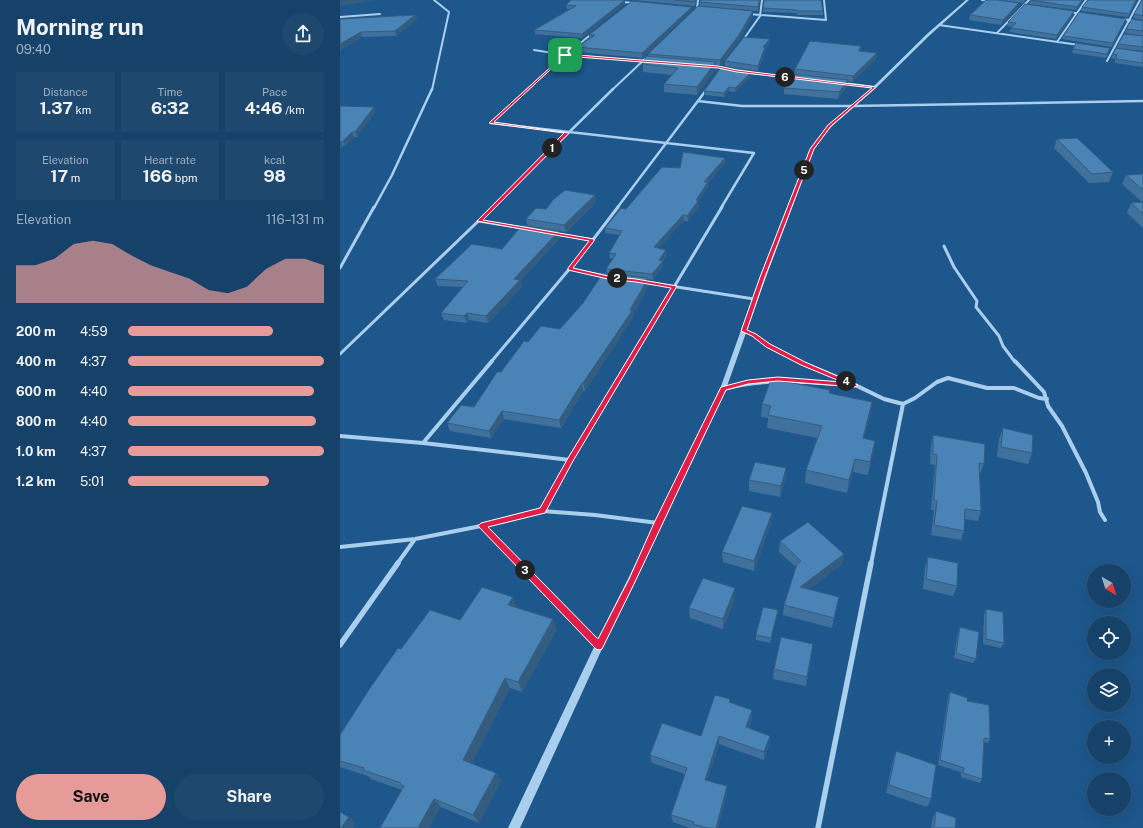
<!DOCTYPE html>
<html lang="en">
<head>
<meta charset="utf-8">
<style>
  body { margin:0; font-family:"Public Sans",sans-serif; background:#1f486f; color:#f1f3f6; height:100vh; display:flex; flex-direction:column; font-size:15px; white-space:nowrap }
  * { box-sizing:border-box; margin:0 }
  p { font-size:13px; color:#9eafc0 }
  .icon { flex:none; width:22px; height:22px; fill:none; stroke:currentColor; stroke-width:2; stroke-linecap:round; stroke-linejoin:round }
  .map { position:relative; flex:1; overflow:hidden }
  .side { display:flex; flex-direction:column; background:#164169; width:340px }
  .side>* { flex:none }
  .needle { width:26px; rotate:141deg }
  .tools { position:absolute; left:747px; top:564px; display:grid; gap:8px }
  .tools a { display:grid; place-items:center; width:44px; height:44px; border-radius:50%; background:#164169; box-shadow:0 4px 16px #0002,0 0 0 1px #355a7d; font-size:20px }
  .pin { position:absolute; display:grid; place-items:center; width:34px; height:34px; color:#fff; margin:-17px; border-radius:8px; box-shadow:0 2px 6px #0006 }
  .km { position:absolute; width:20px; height:20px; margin:-10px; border-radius:50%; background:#222; color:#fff; font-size:11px; line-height:20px; text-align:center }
  .round { display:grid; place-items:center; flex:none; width:42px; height:42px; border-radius:21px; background:#1f486f }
  .summary { display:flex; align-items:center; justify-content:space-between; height:68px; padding:0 16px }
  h1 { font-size:22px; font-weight:700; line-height:30px }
  .metrics { display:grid; grid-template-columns:repeat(3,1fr); gap:6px; height:68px; padding:4px 16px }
  .metrics div { display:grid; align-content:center; border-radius:0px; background:#1f486f; text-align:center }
  .metrics b { font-size:17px; font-weight:700 }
  .metrics small { font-size:11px; font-weight:400 }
  .metrics p { font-size:11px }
  .chart { height:112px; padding:8px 16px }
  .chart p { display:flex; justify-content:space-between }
  .chart svg { width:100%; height:72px; margin-top:4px; fill:#e69b98; opacity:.7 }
  .button { display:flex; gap:8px; margin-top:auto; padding:8px 16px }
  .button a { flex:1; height:46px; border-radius:24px; background:#e69b98; color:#111; font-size:16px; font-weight:700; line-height:46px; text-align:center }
  .button a+a { background:#1f486f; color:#f1f3f6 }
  ul { padding:0 16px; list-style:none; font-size:13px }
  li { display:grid; grid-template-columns:64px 48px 1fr; align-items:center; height:30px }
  li i { height:10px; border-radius:5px; background:#e69b98 }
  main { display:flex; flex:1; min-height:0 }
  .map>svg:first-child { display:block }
</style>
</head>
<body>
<main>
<section class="side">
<div class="summary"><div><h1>Morning run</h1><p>09:40</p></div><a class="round"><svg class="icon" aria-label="share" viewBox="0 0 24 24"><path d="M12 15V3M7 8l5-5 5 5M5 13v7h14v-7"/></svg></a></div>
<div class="metrics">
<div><p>Distance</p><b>1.37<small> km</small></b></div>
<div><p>Time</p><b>6:32</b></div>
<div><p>Pace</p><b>4:46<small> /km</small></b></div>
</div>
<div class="metrics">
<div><p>Elevation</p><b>17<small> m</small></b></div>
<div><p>Heart rate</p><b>166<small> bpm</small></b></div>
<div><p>kcal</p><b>98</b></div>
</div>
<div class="chart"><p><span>Elevation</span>116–131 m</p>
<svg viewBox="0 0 160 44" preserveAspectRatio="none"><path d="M0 44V21L10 21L20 17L30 8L40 6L50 8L60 15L70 21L80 25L90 29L100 36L110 38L120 34L130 23L140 17L150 17L160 21V44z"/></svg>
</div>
<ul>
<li><b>200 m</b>4:59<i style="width:74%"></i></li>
<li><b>400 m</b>4:37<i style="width:100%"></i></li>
<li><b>600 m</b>4:40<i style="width:95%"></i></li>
<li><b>800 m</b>4:40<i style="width:96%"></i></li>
<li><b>1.0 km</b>4:37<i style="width:100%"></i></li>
<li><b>1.2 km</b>5:01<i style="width:72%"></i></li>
</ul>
<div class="button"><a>Save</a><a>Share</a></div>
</section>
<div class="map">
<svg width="803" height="828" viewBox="0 0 803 828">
  <rect width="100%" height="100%" fill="#1d578c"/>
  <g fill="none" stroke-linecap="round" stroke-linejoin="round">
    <!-- minor-far4 -->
    <path stroke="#aaceed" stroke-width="2" d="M642,0L650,1
      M281,2L296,3
      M355,11L357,9L358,0
      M728,12L743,14
      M408,14L486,20L484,0
      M0,17L40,14
      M782,19L803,22
      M599,25L739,45
      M657,33L689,0
      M403,40L420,16L422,0
      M717,42L746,0
      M194,50L225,55L304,61
      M767,61L800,0
      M410,73L455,78
      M503,83L535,87
      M92,90L109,12L94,0
      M187,90L225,55L253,33
      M272,90L307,57
      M366,90L367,89"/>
    <!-- minor-far3 -->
    <path stroke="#aaceed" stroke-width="2.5" d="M358,101L402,106H512L803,101
      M151,123L188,89
      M151,123L414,153L381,208
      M34,208L52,175L92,89
      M152,208L273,89
      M277,208L367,89"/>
    <!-- minor-far2 -->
    <path stroke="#aaceed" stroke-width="3" d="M139,221L183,228
      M216,234L253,240
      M604,246L614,267L637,301L636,307L659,336L663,346L675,362
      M0,268L34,207
      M230,269L265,276
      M305,282L414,299
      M404,331L414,335L428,345L460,362
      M0,354L153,207
      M151,362L242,254L278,207
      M289,362L382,207"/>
    <!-- minor-far1 -->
    <path stroke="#aaceed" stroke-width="4" d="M458,361L509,382L544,399L563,404L575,398L597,382L608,378L647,388H674L699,398L707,399
      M675,361L704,392L708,406L722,426L746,473L758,502L760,512L765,520
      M383,389C428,377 468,382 513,385
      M0,436L83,443L230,460L289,361
      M83,443L152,361
      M202,511L230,460
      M141,526L178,564
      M0,547L75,539L141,526L202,511L255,515L318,523
      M57,564L75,539
      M531,564L563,404"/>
    <!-- minor -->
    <path stroke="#aaceed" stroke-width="5.5" d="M177,563L258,646
      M0,645L58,563
      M478,828L531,563"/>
    <!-- tertiary -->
    <path fill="#aaceed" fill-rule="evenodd" d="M626,0H629L590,35L536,88L491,127L474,149L426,277L386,389L296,580L262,649L180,828H168L256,643L289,577L380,389L420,277L470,149L489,125L534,86L588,33Z"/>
  </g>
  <!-- wall -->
  <path fill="#40719d" d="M285,0V4L242,38L195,34L194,30L230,9H227L226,5Z
    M293,0H356L355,6Z
    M360,0H420L418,11L360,6Z
    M660,0H686L683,3Z
    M690,0H743L736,10L689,4Z
    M748,0H797L788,17L741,11L742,7Z
    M802,0H803V20L793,18Z
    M678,7L661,25L629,20L630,15Z
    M423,8L483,11V15H457V13L423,12Z
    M352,10L302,58L237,52V47L249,39V35Z
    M734,11L733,15L716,39L670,32L671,28L672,27L667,26L668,22Z
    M75,15L77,19L56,36L22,37L0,50V19Z
    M413,16L399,40L380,65H376V69L357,95L324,92V84L332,75L303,72V64L308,56V54Z
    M786,19L785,22L772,47L722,39L723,36Z
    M803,21V36L785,33L786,29Z
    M803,36V51L777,48L778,44Z
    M429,44L425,49V52L418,71L385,66V61Z
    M521,46L520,51L537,58L512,82L508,81L507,86L498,99L444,94V88L454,74L455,69Z
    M770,48L766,58L732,53L733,49Z
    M803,52V67L775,63V59L771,58L773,54Z
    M413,71V75L395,92L389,91L384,97L364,95V91Z
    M0,106L35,112L17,137H14L5,146H3L0,149Z
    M717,139L773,172L769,182L749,183L714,148Z
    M385,158V163L368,183V187L358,202L359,206L348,221H344L318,248L326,250L327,255L323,261V266L313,280L308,279L309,285L306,289V291L293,315V318L245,391H243L221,428L164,419L151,438L110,431L107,423L134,407L161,372L188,342L220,329L243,303L267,273L266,269L273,259L270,258L269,253L280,235L265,233V228L286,209Z
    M803,174V228L787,213L791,203L802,202L782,184L786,175Z
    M255,195L256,202L226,232L188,226L186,219L206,209Z
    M219,231L220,238L181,280L182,287L148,323L129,320L127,323L104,320L101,313L123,287L98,286L95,279L162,249Z
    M490,394L532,402L530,415L524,438L535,441L533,454L528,475L513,472L507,493L465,483L466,470L477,438L427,428L428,418L421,417L422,404Z
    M663,428L692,453L688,464L657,457L659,439Z
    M593,435L644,464L640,474L641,511L638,521L625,519L624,531L621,540L591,535L594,510H591L595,465L590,464L591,445Z
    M446,468V478L440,497L409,491V480Z
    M432,513L431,523L414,571L383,562L382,552Z
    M440,541L504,554L502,564L469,589L499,597L492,628L443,615L444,605L456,567L439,552Z
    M588,557L617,586L613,596L583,589L585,567Z
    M395,598L383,629L350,618L349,608Z
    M177,607V608L217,629L182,692L170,688L131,764L156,773L161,781L139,823L101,807L62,790L31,779L28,776L0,767V735L61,649L120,620Z
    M646,609L664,643L661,648L643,644L644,614Z
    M438,610L437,615L430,643L416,640V635Z
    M620,627L636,659L633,663L614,658L618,632Z
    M473,644L466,686L433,679L434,669Z
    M610,692L627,701L650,739L648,743L644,742L642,779L640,783L621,777V772L598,765L608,697Z
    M390,699V702L412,719L409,728L429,744L424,760L379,744L367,781L387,786V794L378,828H350L333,822L331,815L345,774L312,763L310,755L361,736Z
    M556,751L591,799L587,807L546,793L553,760Z
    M596,811L615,828H591L593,817Z"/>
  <!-- shaded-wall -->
  <path fill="#345c7f" d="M7,0H35L0,6V1Z
    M285,0V4L242,38V34Z
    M742,0H743L736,10L737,7Z
    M796,0H797L788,17L789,14Z
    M679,3L678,7L661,25L663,20Z
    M352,7V10L302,58V53Z
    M413,11V16L399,40L380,65V60Z
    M734,11L733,15L716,39L717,35Z
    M75,15L77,19L56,36L55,31Z
    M786,19L785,22L772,47L773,43Z
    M21,32L22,37L0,50V44Z
    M430,39L429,44L425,49V52L418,71V66L423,47Z
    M537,53V58L512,82L513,76Z
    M376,62V69L357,95V87Z
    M413,71V75L395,92V88Z
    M508,80L507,86L498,99L499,92Z
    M389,87V91L384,97V93Z
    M34,107L35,112L17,137L15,132Z
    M12,132L14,137L5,146L3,141Z
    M1,141L3,146L0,149V142Z
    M385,158V163L368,183V187L358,202L359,206L348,221L347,216L356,200L364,182Z
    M255,195L256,202L226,232L224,225Z
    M343,215L344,221L314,253V247Z
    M219,231L220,238L181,280L182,287L148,323L146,316L174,279Z
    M326,250L327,255L320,264L323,261V266L313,280L312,274L319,260Z
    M308,278L309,285L306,289V291L293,315V318L245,391L243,383L290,310L303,284Z
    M127,313L129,320L127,323L124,316Z
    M242,383L243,391L221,428L219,420Z
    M532,402L530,415L521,451L523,438Z
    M162,411L164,419L151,438L149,431Z
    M535,441L533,454L528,475L530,462Z
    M515,459L513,472L507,493L509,480Z
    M446,468V478L440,497L441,486Z
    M432,513L431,523L414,571V561Z
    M504,554L502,564L459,597L460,587Z
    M395,588V598L383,629V619Z
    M173,597L177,607L172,615L168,605Z
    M499,597L497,607L492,628L494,618Z
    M213,619L217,629L182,692L178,682Z
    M473,644L472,654L466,686L467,677Z
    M165,678L170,688L129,769L123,760Z
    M412,710V719L406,736V727Z
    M379,736V744L365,788V780Z
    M430,736L429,744L424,760V752Z
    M156,773L161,781L139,823L133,815Z
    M387,786V794L378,828H376Z
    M94,799L101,807L89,828H78Z
    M9,817L16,823L13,828H1Z"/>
  <!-- building -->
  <path fill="#4a83b6" stroke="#345c7f" d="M231,0H285L242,34L194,30L236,6L226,5Z
    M335,0H355V2Z
    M360,0H419L418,7L360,2Z
    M424,0H481L483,11H457V10L423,8Z
    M646,0H658L679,3L663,20L630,15Z
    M690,0H742L737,7Z
    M748,0H796L789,14L742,7Z
    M802,0H803V16L794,14Z
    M292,1L352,7L302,53L237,47L255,35H249Z
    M685,4L734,11L717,35L671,28L676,23L668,22Z
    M358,6L413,11L399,35L380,60L308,54Z
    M739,12L786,19L773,43L723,36Z
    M75,15L55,31L21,32L0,44V19Z
    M792,19L803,21V31L786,29Z
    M784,34L803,36V47L778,44Z
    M404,37L430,39L423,47H425L418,66L385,61Z
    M470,41L521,46L519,51L537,53L513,76L455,69Z
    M736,43L770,48L767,54L733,49Z
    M776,48L803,52V63L776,59L777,55L773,54Z
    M306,56L376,62L357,87L324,84L338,68L303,64Z
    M382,66L413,71L395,88L389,87L384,93L364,91Z
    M452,74L508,80L499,92L444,88Z
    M0,106L34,107L15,132H12L3,141L0,142Z
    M737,138L773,172L752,174L717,139Z
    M343,152L385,158L364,182H368L356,200L358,201L347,216L343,215L314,247L326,250L319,260L323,261L312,274L266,269L276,254L269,253L282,231L265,228L281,208L286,209L322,167L340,168Z
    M803,174V190L786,175Z
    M225,190L255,195L224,225L186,219L196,208L206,209L213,200Z
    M803,202V214L791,203Z
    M182,225L219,231L174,279L180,280L146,316L127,313L124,316L101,313L128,281L95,279L132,244L162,249Z
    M263,273L308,278L303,284H305L290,310L292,311L243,383H242L219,420L162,411L149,431L107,423L121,405L134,407L157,372H161L184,341L188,342L201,326L220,329L243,303Z
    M431,379L490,390L489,393L532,402L523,438L535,441L530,462L515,459L509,480L466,470L482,426L428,415L431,406L422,404Z
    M663,428L693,435L692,453L661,447Z
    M593,435L645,444L644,464L639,463L641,511L625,509L624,531L594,525L597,501L594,500L597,455L593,454Z
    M415,462L446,468L441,486L409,480Z
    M402,506L432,513L414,561L382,552Z
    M468,522L504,554L460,587L499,597L494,618L444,605L457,564L461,561L440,541Z
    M588,557L618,563L617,586L586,579Z
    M363,578L395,588L383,619L349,608Z
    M142,587L173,597L168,605L213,619L178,682L165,678L123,760L156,773L133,815L94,799L78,828H40L64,786L60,785L61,783L23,770L24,768L0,761V735L30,688L58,648L61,649L90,610L120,620Z
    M423,607L438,610L431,638L416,635Z
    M646,609L663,612L664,643L646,639Z
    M620,627L639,632L636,659L616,653Z
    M441,637L473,644L467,677L434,669Z
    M610,692L628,698L627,701L649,705L650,739L644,738L642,779L623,773L624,768L600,760Z
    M375,695L390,699L389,702L412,710L406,727L430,736L424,752L379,736L365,780L387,786L376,828H368L353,824L354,822L331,815L347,768L310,755L322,723L361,736Z
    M556,751L596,765L591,799L549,785Z
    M596,811L616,818L615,828H594Z
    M0,812L9,817L1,828H0Z"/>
  <!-- route -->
  <path fill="#e11d48" stroke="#fff" fill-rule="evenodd" d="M225,54L378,66L397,70L536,87L491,126L474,149L425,277L407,330L416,334L430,344L465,362L518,385L515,387L438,381L408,384L386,390C344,476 305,564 262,649L259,650L256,649L138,526L141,523L200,508L228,458L331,288L296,282L268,279L228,270V268L249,241L137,221L224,133L149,123ZM225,56L378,68L397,72L532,88L488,125L470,149L420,277L401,331L412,336L426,347L461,365L502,382L438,377L408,380L381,387L314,523L289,579L258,639L148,527L205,513L233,461L337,286L296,279L268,276L233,268L254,241V239L143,220L229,133L154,122Z"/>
</svg>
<div class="tools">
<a><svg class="needle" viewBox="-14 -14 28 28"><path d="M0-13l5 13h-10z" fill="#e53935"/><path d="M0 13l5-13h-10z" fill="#9eafc0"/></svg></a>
<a><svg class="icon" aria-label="locate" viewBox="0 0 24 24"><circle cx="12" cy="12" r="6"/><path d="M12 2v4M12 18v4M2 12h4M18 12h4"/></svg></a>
<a><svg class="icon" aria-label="layers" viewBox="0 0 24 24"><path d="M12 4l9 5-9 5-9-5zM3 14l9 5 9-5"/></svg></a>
<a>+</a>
<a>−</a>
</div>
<div class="pin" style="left:225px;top:55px;background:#1e9e55"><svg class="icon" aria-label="arrive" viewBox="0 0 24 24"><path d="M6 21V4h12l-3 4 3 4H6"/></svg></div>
<b class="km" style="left:212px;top:148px">1</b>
<b class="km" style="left:277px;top:278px">2</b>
<b class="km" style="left:185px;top:570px">3</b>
<b class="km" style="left:506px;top:381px">4</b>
<b class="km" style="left:464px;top:170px">5</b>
<b class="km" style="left:445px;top:77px">6</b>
</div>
</main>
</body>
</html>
